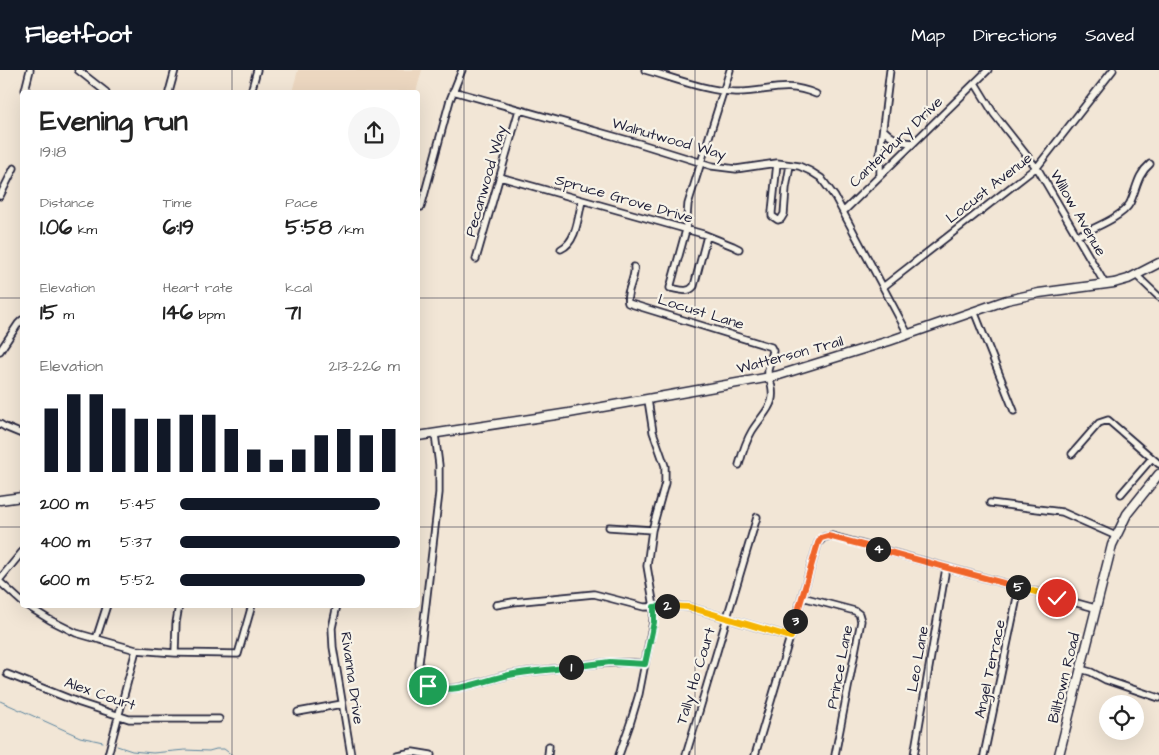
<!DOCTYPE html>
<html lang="en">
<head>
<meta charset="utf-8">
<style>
  body { margin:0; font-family:"Architects Daughter",sans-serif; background:#f6f6f6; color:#222; height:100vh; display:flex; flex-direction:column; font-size:19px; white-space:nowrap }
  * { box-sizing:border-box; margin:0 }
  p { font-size:16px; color:#767676 }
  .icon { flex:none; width:28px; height:28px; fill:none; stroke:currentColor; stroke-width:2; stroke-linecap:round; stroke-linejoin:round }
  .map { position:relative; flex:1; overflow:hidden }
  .sheet { position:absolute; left:20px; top:20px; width:400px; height:518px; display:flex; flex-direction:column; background:#fff; border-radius:5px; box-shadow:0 5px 20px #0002 }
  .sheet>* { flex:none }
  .buttons { position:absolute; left:1099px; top:625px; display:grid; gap:10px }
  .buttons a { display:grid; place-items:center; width:45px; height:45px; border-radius:50%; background:#fff; box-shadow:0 5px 20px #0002; font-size:25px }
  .pin { position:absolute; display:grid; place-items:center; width:42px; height:42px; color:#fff; margin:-21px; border:2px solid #fff; border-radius:50%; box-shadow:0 1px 5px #0007 }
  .km { position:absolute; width:25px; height:25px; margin:-12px; border-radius:50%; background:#222; color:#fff; font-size:14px; line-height:25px; text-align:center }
  .round { display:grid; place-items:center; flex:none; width:52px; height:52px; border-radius:26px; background:#f6f6f6 }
  .summary { display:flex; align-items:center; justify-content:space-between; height:85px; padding:0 20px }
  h1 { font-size:28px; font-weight:800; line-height:38px }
  .stats { display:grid; grid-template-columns:repeat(3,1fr); gap:8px; height:85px; padding:5px 20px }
  .stats div { display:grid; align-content:center }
  .stats b { font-size:21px; font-weight:800 }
  .stats small { font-size:14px; font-weight:400 }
  .stats p { font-size:14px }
  .chart { height:140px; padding:10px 20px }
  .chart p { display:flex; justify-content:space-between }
  .chart svg { width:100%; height:90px; margin-top:5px; stroke:#111827; stroke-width:6 }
  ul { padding:0 20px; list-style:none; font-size:16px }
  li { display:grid; grid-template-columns:80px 60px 1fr; align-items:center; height:38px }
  li i { height:12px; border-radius:6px; background:#111827 }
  header { display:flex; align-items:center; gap:30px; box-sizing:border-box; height:70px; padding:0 25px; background:#111827; color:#fff }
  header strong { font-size:24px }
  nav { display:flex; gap:28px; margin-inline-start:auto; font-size:18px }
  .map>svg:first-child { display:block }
</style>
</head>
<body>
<header>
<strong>Fleetfoot</strong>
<nav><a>Map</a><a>Directions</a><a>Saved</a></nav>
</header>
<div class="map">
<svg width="1159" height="685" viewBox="0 0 1159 685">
  <rect width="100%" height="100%" fill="#f2e6d6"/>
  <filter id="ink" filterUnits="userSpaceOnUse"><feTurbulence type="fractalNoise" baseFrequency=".02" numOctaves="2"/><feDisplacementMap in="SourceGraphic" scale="10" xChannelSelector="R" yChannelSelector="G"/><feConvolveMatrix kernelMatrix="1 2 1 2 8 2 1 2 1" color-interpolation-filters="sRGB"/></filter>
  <g filter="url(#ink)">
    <!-- built -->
    <path fill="#ecd7c0" d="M298,0H422L416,22H292Z"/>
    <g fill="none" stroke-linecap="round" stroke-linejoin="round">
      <!-- stream -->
      <path stroke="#5a849f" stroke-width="1" d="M0,631L80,667L103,672
        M117,676L132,681L153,683L185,680L209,681L216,679H224L232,685"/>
      <defs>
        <path id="minor" d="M78,0L106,22
          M645,0C674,8 705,21 736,22C766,23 784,10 816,24
          M975,13L994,44L1039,101L1105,214
          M25,20L30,0
          M453,21L638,73L712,96L736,99L777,93L799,96L810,101L821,108L835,127L908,264
          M169,22L175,0
          M251,22L257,0
          M883,59C892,69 900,72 913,73
          M777,93L772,142V146L778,150L781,149L784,144L786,118L790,95
          M880,105V81L890,0
          M500,107L703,164L733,176L739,179
          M0,126L14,98
          M421,137L450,30L462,0
          M843,142L988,0
          M707,166L694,216C688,224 678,219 670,218L686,160L688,134L730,0
          M1077,166C1091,159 1123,147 1130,133C1137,118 1137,105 1150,94
          M561,179C577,172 578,146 582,131
          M476,189L519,40
          M634,197C636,209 625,221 628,233L771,277L773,281L768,300V308
          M1136,205L1159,227
          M883,217L1038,96L1113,0
          M974,241L1014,341
          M0,281L18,254L22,250
          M0,354L5,357L22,364
          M435,364L439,395V423L419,593C419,602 421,612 430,616C450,625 488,609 508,605C523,602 539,601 554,599C585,595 614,590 645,594
          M1072,384L1099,353L1108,350L1159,394
          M739,395C742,384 746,371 752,361C765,340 779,335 769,307
          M1121,424L1152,388
          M990,433L1062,442L1116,466
          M609,457L652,460
          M0,509L22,482
          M0,512L22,532
          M802,527L855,541L859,544L861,551L835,685
          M26,535L50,550L76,563L136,580L175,583L238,584L252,535
          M337,535L332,558L333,577L351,685
          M496,535L513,532L594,524L644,537L675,536L689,537L791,567
          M96,569L107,535
          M175,583L176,553L179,535
          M1080,599L1091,602L1106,610L1159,628
          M7,604L80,633L129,649H219
          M298,642L342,634
          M108,685L136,580
          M397,685L413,682L431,685
          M548,685L549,676
          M619,685L630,654L639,624L653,552L654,537L647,496L652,460L665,413V396L653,362L648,330
          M686,685L757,447
          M755,685L818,473L824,467L832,466L1095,538
          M914,685L946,498
          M984,685L1019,518"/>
        <path id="major" d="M418,366L569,343L776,306L889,271L1007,230L1039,223L1114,213L1128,209L1159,193
          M0,430L22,427
          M1059,685L1112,475L1127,444L1159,404"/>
      </defs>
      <!-- minor casing -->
      <use href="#minor" stroke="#22223b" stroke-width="9"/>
      <!-- major casing -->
      <use href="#major" stroke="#22223b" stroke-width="11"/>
      <!-- minor -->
      <use href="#minor" stroke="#f7f3e8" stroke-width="5.5"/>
      <!-- major -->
      <use href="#major" stroke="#f7f3e8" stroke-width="8"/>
    </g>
  </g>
  <g fill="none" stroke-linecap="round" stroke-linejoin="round" filter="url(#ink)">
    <defs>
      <path id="split-1" d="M428,616C455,625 484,610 509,605C529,601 551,600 571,597"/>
      <path id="split-2" d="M571,597L610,592L645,594L654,552V537L667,536"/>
      <path id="split-3" d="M667,536L689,537L791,567L795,551"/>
      <path id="split-4" d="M795,551L818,473L821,468L828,466L878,479"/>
      <path id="split-5" d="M878,479L1018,517"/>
      <path id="split-6" d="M1018,517L1057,528"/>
    </defs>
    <!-- split-1 casing -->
    <use href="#split-1" stroke="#fff" stroke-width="10"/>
    <!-- split-2 casing -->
    <use href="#split-2" stroke="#fff" stroke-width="10"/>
    <!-- split-3 casing -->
    <use href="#split-3" stroke="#fff" stroke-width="10"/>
    <!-- split-4 casing -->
    <use href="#split-4" stroke="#fff" stroke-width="10"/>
    <!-- split-5 casing -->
    <use href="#split-5" stroke="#fff" stroke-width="10"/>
    <!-- split-6 casing -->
    <use href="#split-6" stroke="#fff" stroke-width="10"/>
    <!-- split-1 -->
    <use href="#split-1" stroke="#22a559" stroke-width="6"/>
    <!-- split-2 -->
    <use href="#split-2" stroke="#22a559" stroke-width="6"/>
    <!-- split-3 -->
    <use href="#split-3" stroke="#f5b400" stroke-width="6"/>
    <!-- split-4 -->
    <use href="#split-4" stroke="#f0652b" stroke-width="6"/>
    <!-- split-5 -->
    <use href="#split-5" stroke="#f0652b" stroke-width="6"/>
    <!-- split-6 -->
    <use href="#split-6" stroke="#f5b400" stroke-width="6"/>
  </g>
  <!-- grid -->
  <path fill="none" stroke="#22223b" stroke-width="1" stroke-opacity="0.55" d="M232,0V22M464,0V685M695,0V685M927,0V685M0,228H22M418,228H1159M0,457H22M418,457H1159M232,535V685"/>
  <g text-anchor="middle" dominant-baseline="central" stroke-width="4.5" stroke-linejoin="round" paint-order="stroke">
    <!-- street labels -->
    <g font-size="15" fill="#22223b" stroke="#f7f3e8">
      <text transform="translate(669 69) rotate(16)">Walnutwood Way</text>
      <text transform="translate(896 72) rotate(-44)">Canterbury Drive</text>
      <text transform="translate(486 111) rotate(-74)">Pecanwood Way</text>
      <text transform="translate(989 118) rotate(-38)">Locust Avenue</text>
      <text transform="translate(624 129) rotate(16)">Spruce Grove Drive</text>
      <text transform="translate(1078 143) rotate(60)">Willow Avenue</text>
      <text transform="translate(701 242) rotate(17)">Locust Lane</text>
      <text transform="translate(790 285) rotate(-15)">Watterson Trail</text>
      <text transform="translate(918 589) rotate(-80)">Leo Lane</text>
      <text transform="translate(840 597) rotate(-79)">Prince Lane</text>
      <text transform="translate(990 599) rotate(-78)">Angel Terrace</text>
      <text transform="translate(696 606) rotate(-73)">Tally Ho Court</text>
      <text transform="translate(352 608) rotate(82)">Rivanna Drive</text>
      <text transform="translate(1064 608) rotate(-76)">Billtown Road</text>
      <text transform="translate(100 624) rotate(19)">Alex Court</text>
    </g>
  </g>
</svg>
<div class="buttons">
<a><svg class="icon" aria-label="locate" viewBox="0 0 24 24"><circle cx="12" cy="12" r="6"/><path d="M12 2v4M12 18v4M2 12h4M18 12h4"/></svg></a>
</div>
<div class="pin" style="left:428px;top:616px;background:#1e9e55"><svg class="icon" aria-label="arrive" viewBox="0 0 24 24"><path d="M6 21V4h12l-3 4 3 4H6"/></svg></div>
<div class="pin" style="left:1057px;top:528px;background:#d93025"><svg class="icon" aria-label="check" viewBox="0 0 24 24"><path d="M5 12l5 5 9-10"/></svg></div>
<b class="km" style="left:571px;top:597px">1</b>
<b class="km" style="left:667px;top:536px">2</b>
<b class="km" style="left:795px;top:551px">3</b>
<b class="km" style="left:878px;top:479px">4</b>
<b class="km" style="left:1018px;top:517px">5</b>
<section class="sheet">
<div class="summary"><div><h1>Evening run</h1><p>19:18</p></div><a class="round"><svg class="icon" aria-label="share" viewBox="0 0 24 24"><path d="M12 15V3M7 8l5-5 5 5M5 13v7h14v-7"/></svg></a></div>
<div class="stats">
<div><p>Distance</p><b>1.06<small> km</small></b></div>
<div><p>Time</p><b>6:19</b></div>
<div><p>Pace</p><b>5:58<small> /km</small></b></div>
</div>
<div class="stats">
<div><p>Elevation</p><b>15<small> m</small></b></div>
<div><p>Heart rate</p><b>146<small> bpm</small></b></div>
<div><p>kcal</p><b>71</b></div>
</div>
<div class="chart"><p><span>Elevation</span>213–226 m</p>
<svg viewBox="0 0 160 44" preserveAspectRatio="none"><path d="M5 44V13M15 44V6M25 44V6M35 44V13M45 44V18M55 44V18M65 44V16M75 44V16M85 44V23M95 44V33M105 44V38M115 44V33M125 44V26M135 44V23M145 44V26M155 44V23"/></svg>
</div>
<ul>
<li><b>200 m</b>5:45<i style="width:91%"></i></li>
<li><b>400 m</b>5:37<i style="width:100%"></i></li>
<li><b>600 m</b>5:52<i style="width:84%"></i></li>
</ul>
</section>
</div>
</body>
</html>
